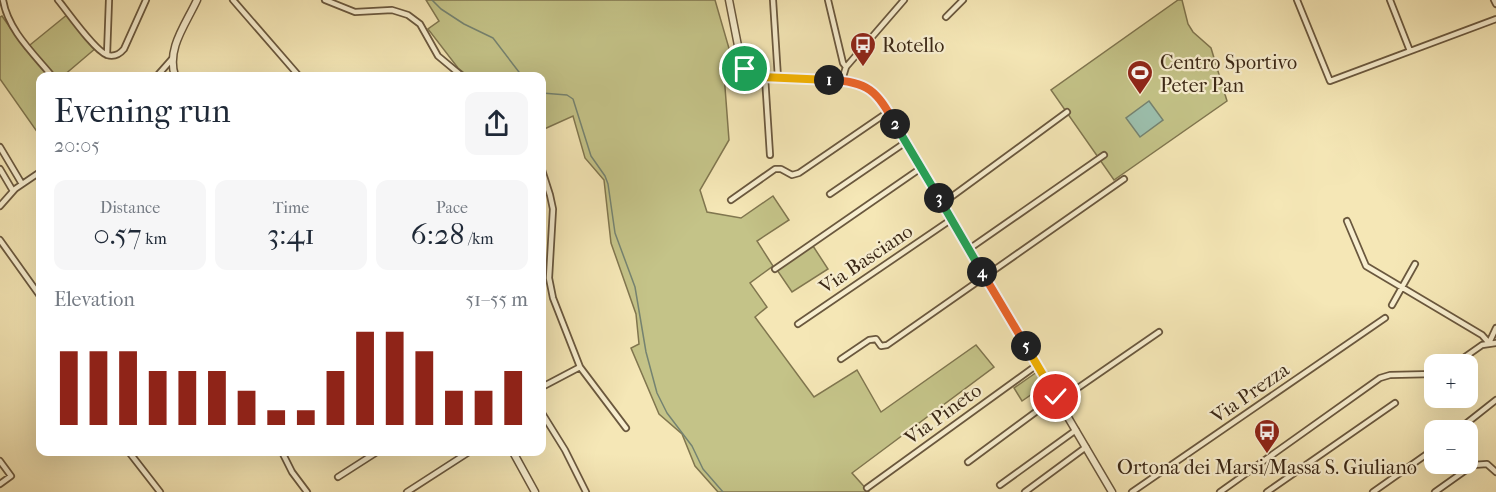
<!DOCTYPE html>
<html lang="en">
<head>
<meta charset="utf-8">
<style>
  body { margin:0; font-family:"IM FELL French Canon",serif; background:#f6f6f7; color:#1f2937; height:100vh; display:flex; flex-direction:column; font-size:22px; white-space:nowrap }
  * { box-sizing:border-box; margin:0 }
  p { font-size:20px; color:#747a83 }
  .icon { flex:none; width:33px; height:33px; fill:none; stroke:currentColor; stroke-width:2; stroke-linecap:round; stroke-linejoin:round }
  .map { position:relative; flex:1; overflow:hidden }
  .drawer { position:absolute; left:36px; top:72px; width:510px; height:384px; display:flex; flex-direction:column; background:#fff; border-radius:12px; box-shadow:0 6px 24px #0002 }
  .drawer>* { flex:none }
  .buttons { position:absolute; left:1424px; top:354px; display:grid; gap:12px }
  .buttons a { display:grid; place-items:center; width:54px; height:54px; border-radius:12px; background:#fff; box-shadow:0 6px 24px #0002; font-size:30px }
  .pin { position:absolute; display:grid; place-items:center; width:51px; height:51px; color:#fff; margin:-26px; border:3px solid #fff; border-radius:50%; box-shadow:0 2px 6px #0007 }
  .km { position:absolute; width:30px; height:30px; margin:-15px; border-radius:50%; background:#222; color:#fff; font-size:16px; line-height:30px; text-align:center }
  .round { display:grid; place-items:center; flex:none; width:63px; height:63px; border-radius:12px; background:#f6f6f7 }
  .overview { display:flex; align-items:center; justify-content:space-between; height:102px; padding:0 18px }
  h1 { font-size:33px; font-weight:600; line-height:45px }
  .stats { display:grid; grid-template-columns:repeat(3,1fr); gap:9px; height:102px; padding:6px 18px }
  .stats div { display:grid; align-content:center; border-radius:12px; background:#f6f6f7; text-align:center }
  .stats b { font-size:30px; font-weight:600 }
  .stats small { font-size:16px; font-weight:400 }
  .stats p { font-size:16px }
  .chart { height:168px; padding:12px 18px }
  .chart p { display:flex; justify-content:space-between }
  .chart svg { width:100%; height:108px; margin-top:6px; stroke:#8f2418; stroke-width:6 }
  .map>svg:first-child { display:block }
</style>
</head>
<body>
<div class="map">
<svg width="1496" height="492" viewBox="0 0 1496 492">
  <rect width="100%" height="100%" fill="#f5e7b6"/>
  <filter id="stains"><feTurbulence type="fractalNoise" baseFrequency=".00333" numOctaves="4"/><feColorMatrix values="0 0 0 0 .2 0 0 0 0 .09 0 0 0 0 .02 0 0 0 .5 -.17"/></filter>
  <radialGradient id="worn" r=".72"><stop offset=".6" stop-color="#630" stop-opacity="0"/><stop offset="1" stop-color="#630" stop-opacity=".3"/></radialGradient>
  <!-- green -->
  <path fill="#c4c388" stroke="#80764f" stroke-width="1.5" d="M426,0H715L737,76L724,74L729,140L700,190L707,212L741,218L773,196L789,220L757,241L773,266L750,283L767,307L755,317L814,397L857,370L881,412L976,345L994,367L852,473L869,492H718L695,466L682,434L659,414L631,348L639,344L636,314L611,243L604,180L585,158L573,116L542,130V76H468L458,68L428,29L439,21Z
    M1178,0H1182L1188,24L1193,32L1211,48L1227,101L1114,180L1051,90Z
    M68,14L96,48L63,76H40V136L0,79V17L2,16L25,49Z
    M813,246L828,269L792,292L777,270Z
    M1037,372L1045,385L1022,401L1014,388Z"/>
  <!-- water -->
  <path fill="#9cc0ae" stroke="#758371" stroke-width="1.5" d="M1149,101L1163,120L1140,137L1126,118Z"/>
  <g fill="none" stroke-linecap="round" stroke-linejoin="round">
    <!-- stream -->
    <path stroke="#758371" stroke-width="1.5" d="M432,0L441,9L464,24L493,38L522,76
      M542,93L567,95L573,99L591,156L605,176L608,184L615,233L635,287L646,352L657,393L667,413L692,446L703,469L723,492"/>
    <defs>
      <path id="minor" d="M3,0C8,30 33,53 52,76
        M58,0C68,12 94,50 107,55C114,57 119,55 124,49L146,0
        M233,0L299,76
        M325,0L355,12L392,10L408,15L420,24L438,56L462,76
        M773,0L778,78
        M828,0L843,63L846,67
        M1297,0L1330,81L1496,19
        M1390,0L1410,51
        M1494,0L1496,4
        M946,17L963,0
        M107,55L109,0
        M157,76L172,59
        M765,77L770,155
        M842,80L846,67L904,0
        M0,147L22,184
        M0,169L13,191
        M542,170L550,195L553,209L549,278L553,298L580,367L626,428
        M830,194L906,142
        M731,200L775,169H781L792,175L799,173L888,112
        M943,203L1067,112
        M0,206L15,189L40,172
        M1347,221L1366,266L1482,335L1489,343
        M0,240L40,296
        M969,249L1104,155
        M775,269L921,168
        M1392,305L1415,264
        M798,324L952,219
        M1489,343L1496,328
        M841,359L869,340L876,339L881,346L887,345L1124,179
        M1455,364L1482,345L1496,343
        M542,387L580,367
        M1059,401L1159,332
        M542,413L565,450L586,492
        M1458,430L1496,400
        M129,452L160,492
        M282,452L292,472L307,492
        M0,461L11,476L0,484
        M968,462L1056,397
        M338,477L377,452
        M1000,485L1076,430
        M867,488L1037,365
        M407,492L469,452
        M1025,492L1086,447
        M1132,492L1385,318
        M1220,492L1380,378L1390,375L1434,374
        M1267,492L1395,403
        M1373,492L1434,449
        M1435,492L1473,465L1487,464L1496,472"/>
      <path id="tertiary" d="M729,0L741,61C745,72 752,75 762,77L854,82L870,89L881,100L1112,492
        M175,76C166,49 186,24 197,0
        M513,452L535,492"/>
    </defs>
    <!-- minor casing -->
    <use href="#minor" stroke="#6a583e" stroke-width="8"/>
    <!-- tertiary casing -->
    <use href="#tertiary" stroke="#6a583e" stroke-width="9"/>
    <!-- minor -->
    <use href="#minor" stroke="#f8efd0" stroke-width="4.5"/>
    <!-- tertiary -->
    <use href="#tertiary" stroke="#f8efd0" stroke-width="6"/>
  </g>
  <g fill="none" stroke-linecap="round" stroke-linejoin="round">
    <defs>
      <path id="split-1" d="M745,69L753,75L762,77L829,80"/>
      <path id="split-2" d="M829,80C868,81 877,91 895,124"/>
      <path id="split-3" d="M895,124L939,198"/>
      <path id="split-4" d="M939,198L982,272"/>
      <path id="split-5" d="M982,272L1026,346"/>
      <path id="split-6" d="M1026,346L1056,397"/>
    </defs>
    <!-- split-1 casing -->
    <use href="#split-1" stroke="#fff" stroke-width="12"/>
    <!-- split-2 casing -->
    <use href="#split-2" stroke="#fff" stroke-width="12"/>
    <!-- split-3 casing -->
    <use href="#split-3" stroke="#fff" stroke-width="12"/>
    <!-- split-4 casing -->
    <use href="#split-4" stroke="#fff" stroke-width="12"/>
    <!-- split-5 casing -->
    <use href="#split-5" stroke="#fff" stroke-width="12"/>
    <!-- split-6 casing -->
    <use href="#split-6" stroke="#fff" stroke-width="12"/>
    <!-- split-1 -->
    <use href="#split-1" stroke="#f5b400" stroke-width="8"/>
    <!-- split-2 -->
    <use href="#split-2" stroke="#f0652b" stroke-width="8"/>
    <!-- split-3 -->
    <use href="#split-3" stroke="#22a559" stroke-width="8"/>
    <!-- split-4 -->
    <use href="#split-4" stroke="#22a559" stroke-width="8"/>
    <!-- split-5 -->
    <use href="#split-5" stroke="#f0652b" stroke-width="8"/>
    <!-- split-6 -->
    <use href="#split-6" stroke="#f5b400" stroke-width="8"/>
  </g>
  <!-- icons -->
  <defs>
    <symbol id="bus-pin" viewBox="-11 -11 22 30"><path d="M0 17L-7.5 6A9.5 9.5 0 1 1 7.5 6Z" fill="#8f2418" stroke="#f8efd0"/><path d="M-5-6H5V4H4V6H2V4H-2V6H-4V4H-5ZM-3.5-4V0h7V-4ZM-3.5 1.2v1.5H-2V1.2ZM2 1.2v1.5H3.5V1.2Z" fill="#fff"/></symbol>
    <symbol id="stadium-pin" viewBox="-11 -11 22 30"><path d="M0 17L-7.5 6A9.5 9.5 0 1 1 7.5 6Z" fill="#8f2418" stroke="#f8efd0"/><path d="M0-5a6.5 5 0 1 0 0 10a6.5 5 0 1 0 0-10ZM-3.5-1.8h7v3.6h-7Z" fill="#fff"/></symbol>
  </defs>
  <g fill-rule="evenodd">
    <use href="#bus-pin" x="848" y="30" width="30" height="40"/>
    <use href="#stadium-pin" x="1125" y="58" width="30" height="40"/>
    <use href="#bus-pin" x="1252" y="417" width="30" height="40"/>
  </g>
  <g text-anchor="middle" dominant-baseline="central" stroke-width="4.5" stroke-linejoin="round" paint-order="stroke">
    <!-- poi labels -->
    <g font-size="20" fill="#3b2816" stroke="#f8efd0" text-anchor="start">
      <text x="882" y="45">Rotello</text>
      <text x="1160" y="62">Centro Sportivo<tspan x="1160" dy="23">Peter Pan</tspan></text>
      <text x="1267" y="467" text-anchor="middle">Ortona dei Marsi/Massa S. Giuliano</text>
    </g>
    <!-- street labels -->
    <g font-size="20" fill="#3b2816" stroke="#f8efd0">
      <text transform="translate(866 259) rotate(-34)">Via Basciano</text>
      <text transform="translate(1250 393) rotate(-35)">Via Prezza</text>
      <text transform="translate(943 414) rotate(-36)">Via Pineto</text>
    </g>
  </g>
  <rect width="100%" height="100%" filter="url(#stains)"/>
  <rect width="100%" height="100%" fill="url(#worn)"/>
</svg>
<div class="buttons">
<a>+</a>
<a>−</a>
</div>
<div class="pin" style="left:745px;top:69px;background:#1e9e55"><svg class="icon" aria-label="arrive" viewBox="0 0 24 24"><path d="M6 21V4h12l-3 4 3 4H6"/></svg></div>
<div class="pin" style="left:1056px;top:397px;background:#d93025"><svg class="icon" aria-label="check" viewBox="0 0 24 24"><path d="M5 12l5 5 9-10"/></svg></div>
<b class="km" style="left:829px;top:80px">1</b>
<b class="km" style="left:895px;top:124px">2</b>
<b class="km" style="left:939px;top:198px">3</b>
<b class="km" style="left:982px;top:272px">4</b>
<b class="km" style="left:1026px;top:346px">5</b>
<section class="drawer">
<div class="overview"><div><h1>Evening run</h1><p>20:05</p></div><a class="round"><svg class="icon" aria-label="share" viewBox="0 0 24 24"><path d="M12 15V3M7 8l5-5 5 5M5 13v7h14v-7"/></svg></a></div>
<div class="stats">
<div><p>Distance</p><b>0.57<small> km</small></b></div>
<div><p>Time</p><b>3:41</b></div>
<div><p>Pace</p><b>6:28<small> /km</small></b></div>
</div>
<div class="chart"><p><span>Elevation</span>51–55 m</p>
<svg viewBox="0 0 160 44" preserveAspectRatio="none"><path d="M5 44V14M15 44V14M25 44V14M35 44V22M45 44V22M55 44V22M65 44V30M75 44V38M85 44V38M95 44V22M105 44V6M115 44V6M125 44V14M135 44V30M145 44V30M155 44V22"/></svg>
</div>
</section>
</div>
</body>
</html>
